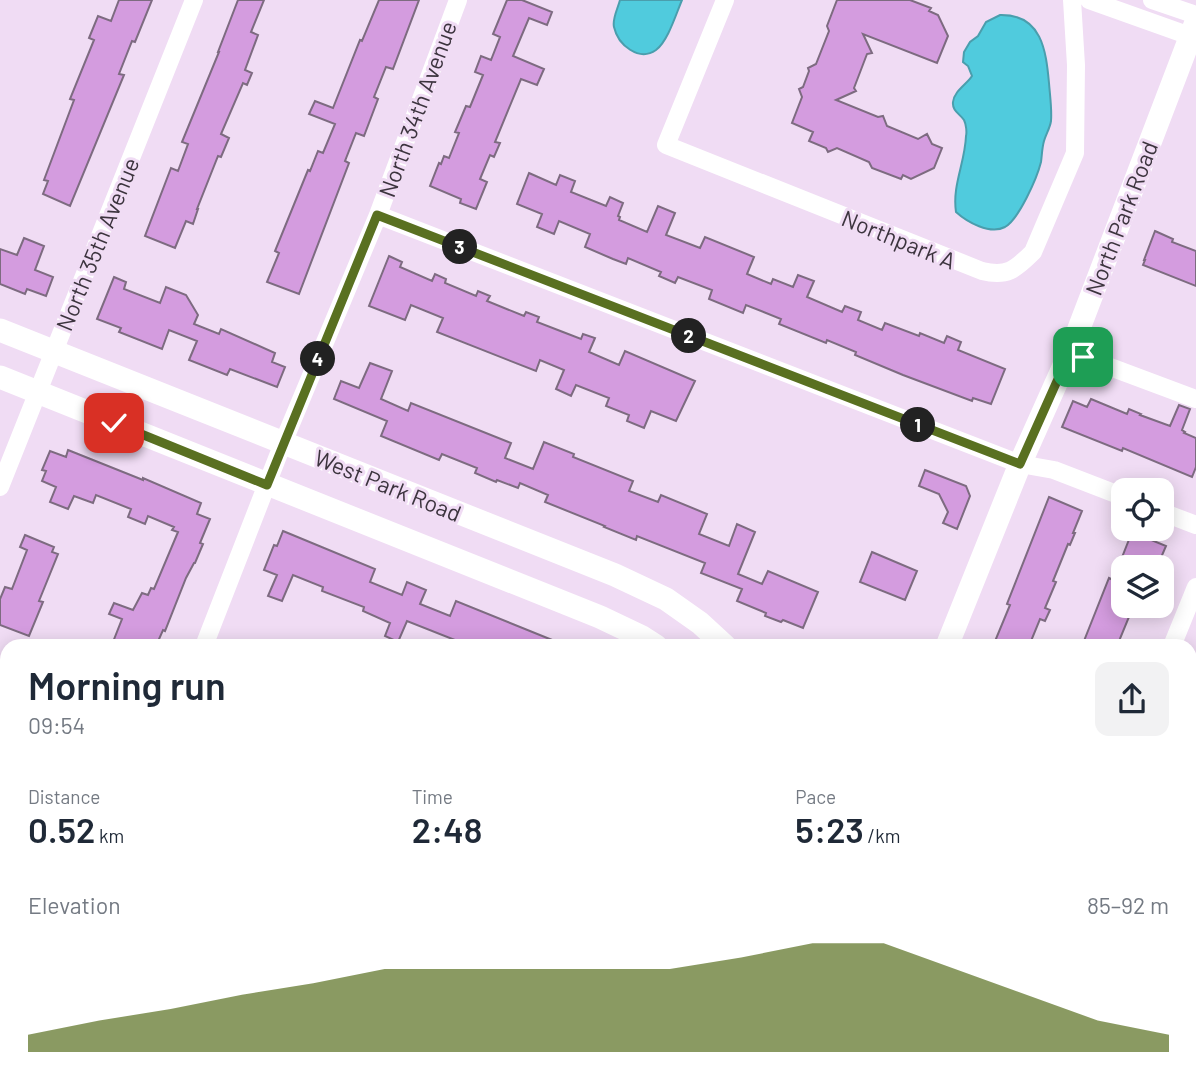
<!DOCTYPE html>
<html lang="en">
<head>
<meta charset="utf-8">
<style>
  body { margin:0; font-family:Barlow,sans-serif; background:#f2f2f3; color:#1f2937; height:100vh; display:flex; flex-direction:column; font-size:26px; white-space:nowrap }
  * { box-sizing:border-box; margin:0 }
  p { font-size:23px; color:#747a83 }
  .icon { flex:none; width:38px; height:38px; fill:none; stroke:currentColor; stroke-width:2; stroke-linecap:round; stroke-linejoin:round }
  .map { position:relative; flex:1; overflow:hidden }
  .side { position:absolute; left:0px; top:639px; width:1197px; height:450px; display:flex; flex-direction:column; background:#fff; border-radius:21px 21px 0 0; box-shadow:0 4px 18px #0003 }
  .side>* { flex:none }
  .controls { position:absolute; left:1111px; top:478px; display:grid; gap:14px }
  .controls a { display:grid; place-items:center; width:63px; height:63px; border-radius:14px; background:#fff; box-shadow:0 4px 18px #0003; font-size:35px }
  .pin { position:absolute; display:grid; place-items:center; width:60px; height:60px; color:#fff; margin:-30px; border-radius:14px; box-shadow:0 4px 10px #0006 }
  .km { position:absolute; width:35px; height:35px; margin:-18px; border-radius:50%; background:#222; color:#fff; font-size:19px; line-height:35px; text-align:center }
  .round { display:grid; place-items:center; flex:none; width:74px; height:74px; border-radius:14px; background:#f2f2f3 }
  .summary { display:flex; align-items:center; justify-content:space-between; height:119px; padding:0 28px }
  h1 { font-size:38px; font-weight:600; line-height:52px }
  .metrics { display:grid; grid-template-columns:repeat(3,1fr); gap:10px; height:119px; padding:7px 28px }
  .metrics div { display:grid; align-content:center }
  .metrics b { font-size:35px; font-weight:600 }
  .metrics small { font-size:19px; font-weight:400 }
  .metrics p { font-size:19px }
  .chart { height:196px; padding:14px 28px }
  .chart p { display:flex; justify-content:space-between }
  .chart svg { width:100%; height:126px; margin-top:7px; fill:#597021; opacity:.7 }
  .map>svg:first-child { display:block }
</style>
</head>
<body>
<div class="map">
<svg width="1196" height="1088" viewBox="0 0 1196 1088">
  <rect width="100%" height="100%" fill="#f0dcf4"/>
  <!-- water -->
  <path fill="#50cbdd" stroke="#4a9ead" stroke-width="2" d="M620,0H682C676,14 668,41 656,50C639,62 618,45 614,27C612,19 618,8 620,0Z
    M1000,15C1042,14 1046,51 1049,83C1050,96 1052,109 1051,121C1050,128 1046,134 1044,141C1042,148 1042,155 1041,162C1037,178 1019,219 1005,227C990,235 967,222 956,212C952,185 965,163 966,136C967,132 966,124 964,120C960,114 952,111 953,102C954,91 967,84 972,76L968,66L963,62L964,52L970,42L978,36L986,22Z"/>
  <!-- building -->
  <path fill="#d49cdf" stroke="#7d6b80" stroke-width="2" d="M119,0H152L135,42L132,41L119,74L124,75L70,206L43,194L48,181L44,180L74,100L70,99L94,40L89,38L98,16L111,21Z
    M238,0H264L251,32L258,35L245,70L252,73L247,85L243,83L221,134L229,138L221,157L218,156L197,209H198L193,224L186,221L175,248L145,236L171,168L178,171L188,144L182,142L219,52H218Z
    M379,0H419L393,69L386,67L374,97L378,99L364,136L356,133L345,161L349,163L299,294L267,282L279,253L275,251L308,170L310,171L318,151L323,153L335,124L309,114L315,101L333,108L360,40L362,41Z
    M507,0H522L552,12L547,25L529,18L513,56L544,69L537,85L521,79L495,142L500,143L494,157L490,155L480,179L487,182L476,209L460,203L461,199L430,186L439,163L441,164L444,156L449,158L459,133L455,132L466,106L470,107L483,75L475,72L481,56L491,60L500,37L493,34Z
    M837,0H910L931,8L929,11L938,15L948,36L937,63L863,34L872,53L867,54L854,88L856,91L836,100L878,117L883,116L887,126L918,139L927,134L932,144L942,148L934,168L911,179L903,175L901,179L872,168L869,162L837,148L828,152L826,148L809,141L813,132L792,123L802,97L799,89L803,87L809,71L808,68L816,64L829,31L827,26Z
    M529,173L556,185L560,175L575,181L571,192L606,206L610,197L623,203L618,216L620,217L619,220L647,232L658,206L675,213L666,235L700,248L705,237L754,257L747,274L771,284L773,279L793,287L798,275L814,281L807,297L842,312L845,306L861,312L858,320L882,330L885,323L919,336L920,333L944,343L947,336L961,342L958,350L1005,369L991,404L973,398L972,401L903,375L855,355L856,352L827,340L826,343L779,324L781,319L746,305L743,313L709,299L712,290L678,277L675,283L659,276L661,272L628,258L626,264L613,259L585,247L590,234L559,221L554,234L537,227L542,214L517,204Z
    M1155,231L1173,239L1172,242L1196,251V286L1143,265L1145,260H1144Z
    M24,238L44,246L35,270L53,277L46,296L27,289L25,294L0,284V249L17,255Z
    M389,256L402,262L400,267L432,281L435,274L446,279L445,283L476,296L478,291L490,296L487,301L524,316L526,312L539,317L537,322L563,332L581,339L583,334L595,338L589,352L619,365L625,351L695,381L676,421L651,411L644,428L627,421L629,415L606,406L609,398L576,385L571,396L556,389L564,370L540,360L536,371L437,332L443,318L411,305L405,320L369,306Z
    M114,277L126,282L124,289L160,303L166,287L186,295L198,315L194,324L219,334L221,329L275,353L272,362L285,367L277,387L230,369L227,375L189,360L197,341L169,330L162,349L119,332L121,328L97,319Z
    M370,363L392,371L381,399L408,411L411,403L511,443L505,458L533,469L544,442L574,454L573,457L633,481L629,491L658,502L661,495L707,514L699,534L729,546L737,524L755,532L738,574L762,584L768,571L818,592L803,628L783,620L781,622L765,616L766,613L737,601L742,589L701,573L705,563L637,536L636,540L604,527L605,526L545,502L548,495L520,483L518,488L497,480L496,482L475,473L477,468L442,454L439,460L381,436L387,421L334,399L341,381L359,388Z
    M1091,399L1127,414L1129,409L1141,414L1140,415L1170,426L1179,405L1190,409L1182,430L1185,432L1184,433L1196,438V467L1192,477L1123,448L1122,451L1062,427L1073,401L1087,407Z
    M68,450L143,480V478L201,503L197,514L210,519L200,543L203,544L195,563H194L186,578L165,631L163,630L156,646H122L113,642L122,619L109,614L114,603L133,610L142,593L148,595L151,588L154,589L178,532L172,530L174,527L148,516L145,524L128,517L131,509L96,495L93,503L74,496L68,509L50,502L56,487L42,481L46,471L42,470L50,451L66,457Z
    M925,470L966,486L970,496L957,529L943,523L948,512L939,494L919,486Z
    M1049,497L1082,511L1073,533H1075L1070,545L1068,544L1053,581L1056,582L1045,608L1050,610L1045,621L1040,619L1029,646H993L1010,605L1007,604Z
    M283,531L375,569L370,582L402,595L407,582L426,590L420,604L450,616L456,601L567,646H470L407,621L398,642L385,636L390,623L363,611L364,607L322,591L323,587L293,575L282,601L268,596L277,575L264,570L274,545L277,546Z
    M1132,532L1166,546L1157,567H1124V606H1132L1129,611L1131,612L1117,646H1082L1109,578L1113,580Z
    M25,535L54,547L52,552L58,554L39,601L43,602L29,636L0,625V599L5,587L12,589L27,550L20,547Z
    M872,552L917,571L905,600L860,582Z"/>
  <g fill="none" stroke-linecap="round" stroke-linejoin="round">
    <!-- minor -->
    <path stroke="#fff" stroke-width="18" d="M725,0L666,145L982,271C1007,277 1015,270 1033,252L1075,153L1076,65L1072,0
      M1089,0L1190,36
      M1152,0L1196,15
      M378,215L1020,464L1054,470L1124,497
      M1070,352L1196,399
      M0,487L194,0
      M1162,512L1196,525
      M204,646L283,443L378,215L458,0
      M1172,646L1196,587
      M0,1054L7,1061
      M29,1082L33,1088
      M507,1082L523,1088
      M989,1082L1006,1088"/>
    <!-- tertiary -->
    <path stroke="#fff" stroke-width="23" d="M0,330L615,575L666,599L700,623L725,646
      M0,377L600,617L642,637L656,646
      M947,646L1020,464L1070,352L1196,22
      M721,1088L723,1082
      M769,1088L771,1082"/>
  </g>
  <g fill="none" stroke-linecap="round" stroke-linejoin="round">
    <defs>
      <path id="route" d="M114,423L267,485L377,215L1020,464L1070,352L1083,357"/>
    </defs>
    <!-- route casing -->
    <use href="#route" stroke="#fff" stroke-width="14"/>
    <!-- route -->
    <use href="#route" stroke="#597021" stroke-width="9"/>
  </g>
  <g text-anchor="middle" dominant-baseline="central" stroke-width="6" stroke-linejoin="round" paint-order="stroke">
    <!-- street labels -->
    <g font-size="23" fill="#3c343e" stroke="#f0dcf4">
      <text transform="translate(417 109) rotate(-70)">North 34th Avenue</text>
      <text transform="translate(1121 218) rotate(-69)">North Park Road</text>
      <text transform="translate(899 239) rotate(22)">Northpark A</text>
      <text transform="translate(97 244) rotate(-68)">North 35th Avenue</text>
      <text transform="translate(388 485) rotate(22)">West Park Road</text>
    </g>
  </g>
</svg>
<div class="controls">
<a><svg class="icon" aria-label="locate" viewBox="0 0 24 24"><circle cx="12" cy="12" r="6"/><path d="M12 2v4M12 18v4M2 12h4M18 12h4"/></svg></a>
<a><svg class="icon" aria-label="layers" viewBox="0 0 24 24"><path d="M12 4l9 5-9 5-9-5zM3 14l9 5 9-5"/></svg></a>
</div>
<div class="pin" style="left:1083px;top:357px;background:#1e9e55"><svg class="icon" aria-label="arrive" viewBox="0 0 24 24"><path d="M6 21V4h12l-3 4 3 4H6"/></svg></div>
<div class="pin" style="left:114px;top:423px;background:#d93025"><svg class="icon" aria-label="check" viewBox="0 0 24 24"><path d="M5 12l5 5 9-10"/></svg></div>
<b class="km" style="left:918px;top:425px">1</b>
<b class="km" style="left:689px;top:336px">2</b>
<b class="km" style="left:460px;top:247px">3</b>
<b class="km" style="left:318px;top:359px">4</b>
<section class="side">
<div class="summary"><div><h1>Morning run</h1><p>09:54</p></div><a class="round"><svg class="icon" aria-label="share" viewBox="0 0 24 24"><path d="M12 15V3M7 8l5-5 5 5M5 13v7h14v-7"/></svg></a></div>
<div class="metrics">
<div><p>Distance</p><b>0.52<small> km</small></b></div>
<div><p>Time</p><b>2:48</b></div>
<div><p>Pace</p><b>5:23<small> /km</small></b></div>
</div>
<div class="chart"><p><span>Elevation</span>85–92 m</p>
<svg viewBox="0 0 160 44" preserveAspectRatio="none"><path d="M0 44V38L10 33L20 29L30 24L40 20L50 15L60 15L70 15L80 15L90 15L100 11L110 6L120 6L130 15L140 24L150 33L160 38V44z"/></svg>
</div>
</section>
</div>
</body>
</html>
